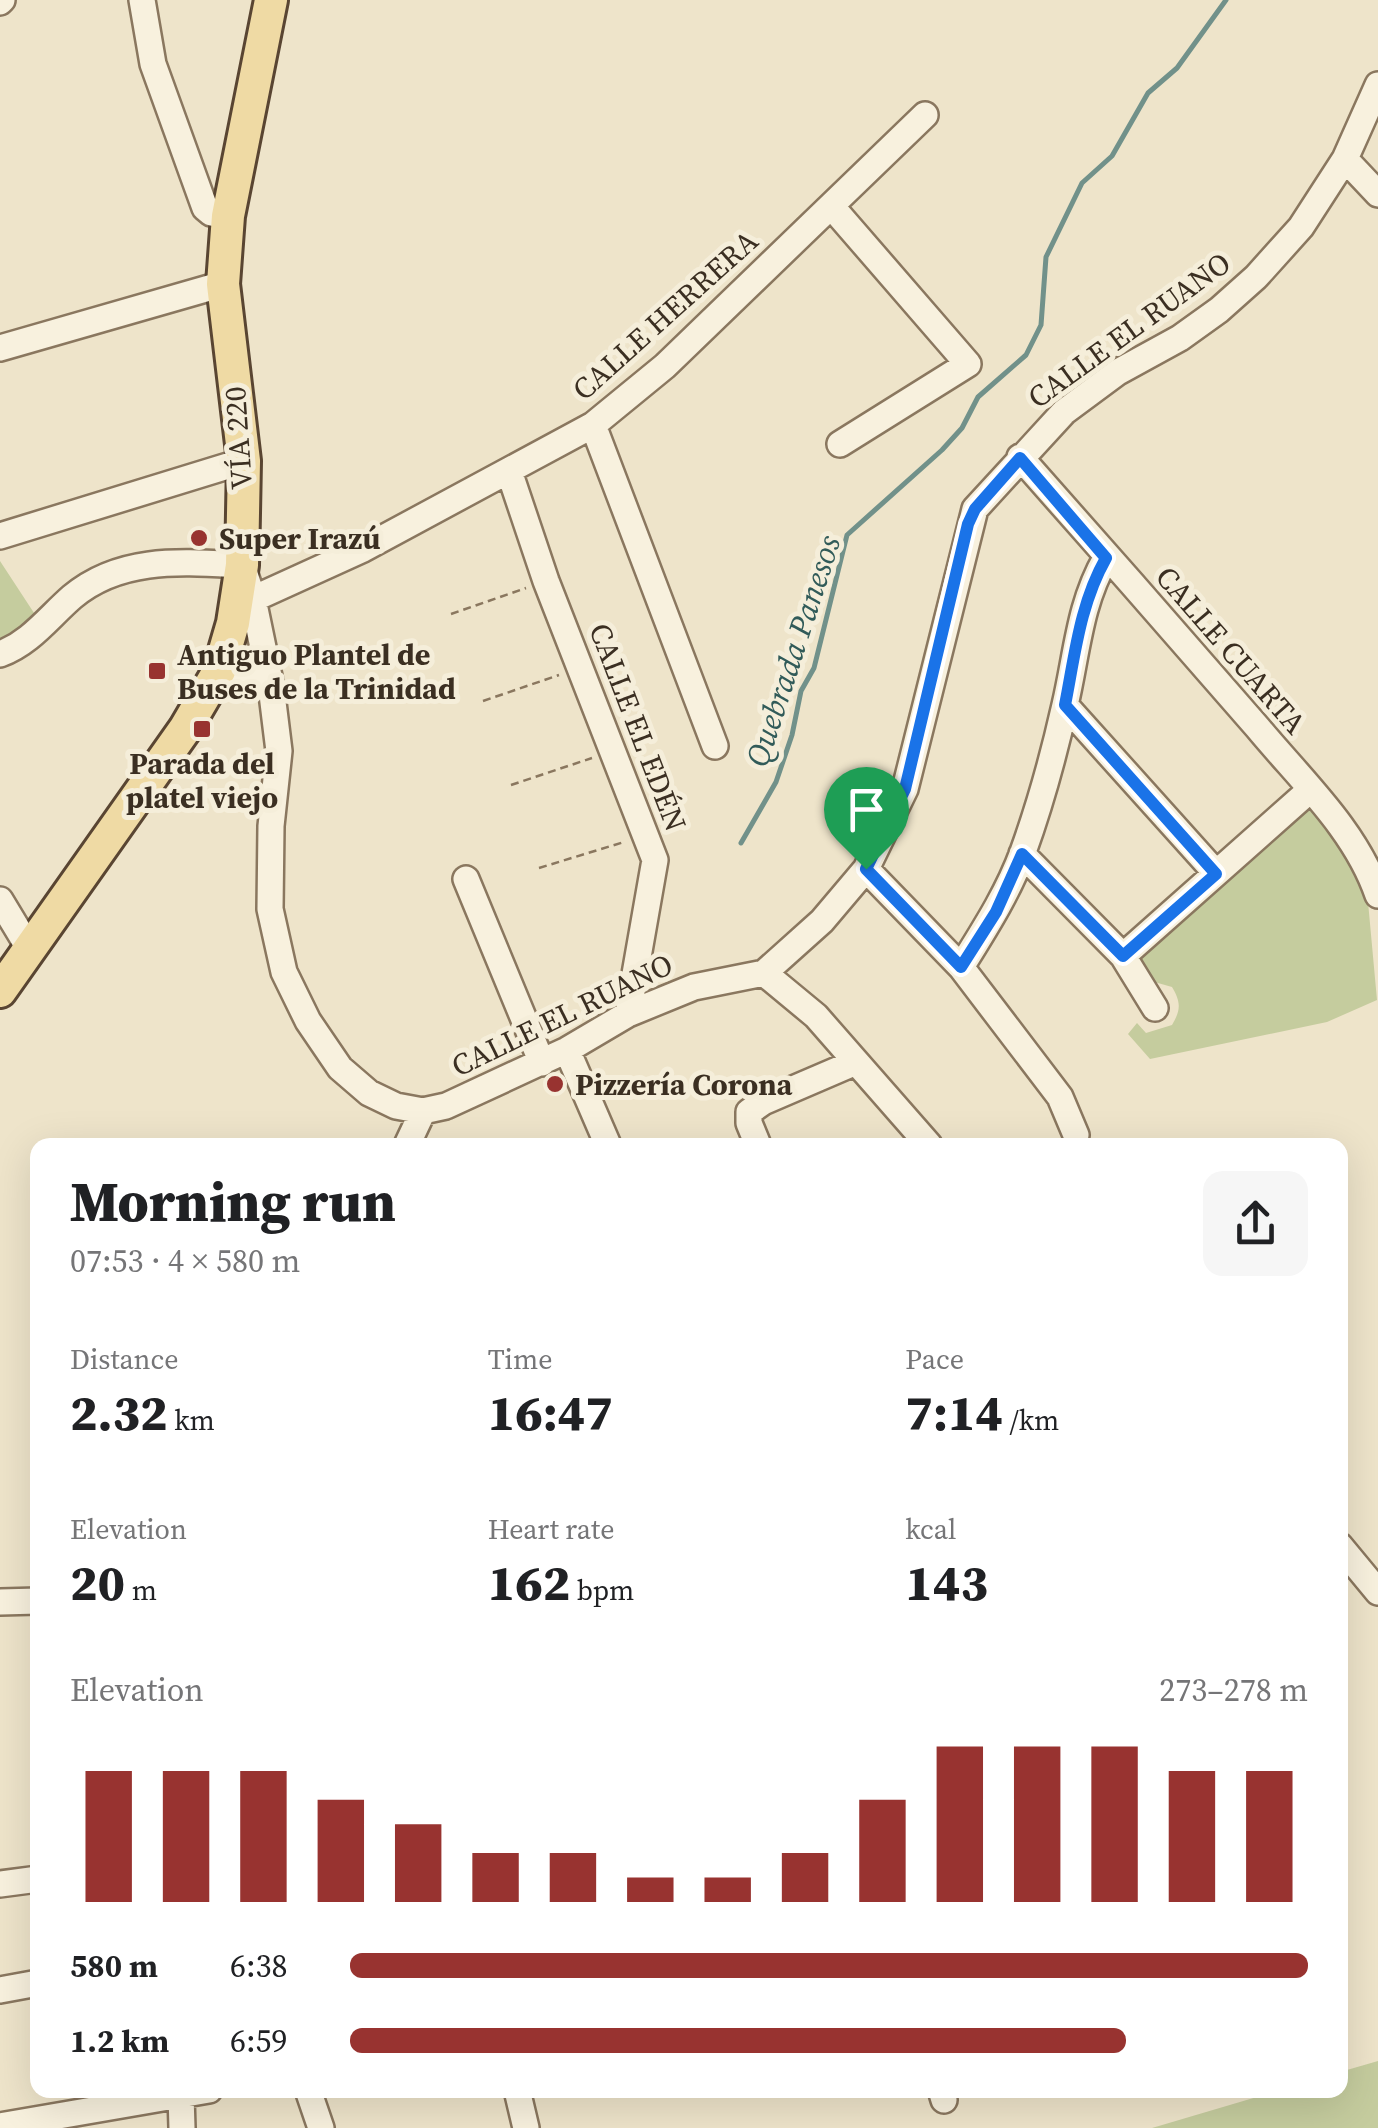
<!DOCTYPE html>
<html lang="en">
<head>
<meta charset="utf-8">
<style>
  body { margin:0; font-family:"Source Serif 4",serif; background:#f6f6f6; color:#202124; height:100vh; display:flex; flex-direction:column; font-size:38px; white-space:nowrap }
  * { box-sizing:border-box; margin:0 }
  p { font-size:32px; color:#757577 }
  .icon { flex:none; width:55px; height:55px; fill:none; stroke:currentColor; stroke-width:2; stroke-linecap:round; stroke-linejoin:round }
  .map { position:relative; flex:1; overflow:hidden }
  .drawer { position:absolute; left:30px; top:1138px; width:1318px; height:960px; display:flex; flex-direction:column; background:#fff; border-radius:20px; box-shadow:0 10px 40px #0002 }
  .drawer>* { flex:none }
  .pin { position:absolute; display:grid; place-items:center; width:85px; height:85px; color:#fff; margin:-102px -42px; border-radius:50% 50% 50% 0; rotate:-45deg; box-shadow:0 0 10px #0007 }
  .pin .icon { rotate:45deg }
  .round { display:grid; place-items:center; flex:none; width:105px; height:105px; border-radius:20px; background:#f6f6f6 }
  .headline { display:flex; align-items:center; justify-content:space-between; height:170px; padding:0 40px }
  h1 { font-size:55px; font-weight:800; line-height:75px }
  .metrics { display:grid; grid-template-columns:repeat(3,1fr); gap:15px; height:170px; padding:10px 40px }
  .metrics div { display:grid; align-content:center }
  .metrics b { font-size:50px; font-weight:800 }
  .metrics small { font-size:28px; font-weight:400 }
  .metrics p { font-size:28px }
  .chart { height:280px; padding:20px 40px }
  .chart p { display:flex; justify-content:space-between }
  .chart svg { width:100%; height:180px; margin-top:10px; stroke:#983330; stroke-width:6 }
  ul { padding:0 40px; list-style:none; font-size:32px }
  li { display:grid; grid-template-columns:160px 120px 1fr; align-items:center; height:75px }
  li i { height:25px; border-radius:12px; background:#983330 }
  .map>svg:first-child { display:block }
</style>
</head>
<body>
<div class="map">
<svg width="1378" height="2128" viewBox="0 0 1378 2128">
  <rect width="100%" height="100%" fill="#eee4ca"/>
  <!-- green -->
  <path fill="#c5cc9e" d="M0,561L36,616L0,646Z
    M1310,801L1352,853L1367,891L1377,1000L1327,1022L1150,1059L1128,1034L1137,1023L1146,1033L1172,1025C1181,1010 1181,1002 1172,987L1151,981L1135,957Z
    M1378,2061V2128H1152L1280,2090H1340V2072Z"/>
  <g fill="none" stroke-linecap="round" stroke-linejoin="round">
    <!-- stream -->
    <path stroke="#71918a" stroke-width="5" d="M741,843L776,782L792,735L801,691L814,668L847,535L942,450L962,428L978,397L1026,355L1041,325L1046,257L1082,183L1112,156L1148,93L1177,68L1226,0"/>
    <defs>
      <path id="minor" d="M142,0L153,64L205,208L211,213L228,216
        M0,2L2,0
        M1345,159L1378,194
        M832,207L968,364L840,444
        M0,348L223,284
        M593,425L715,746
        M1020,457C1100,547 1179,637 1258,728C1301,780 1356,830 1378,895
        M509,471L546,581L655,860L628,1014
        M0,536L244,461
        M253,599L363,549L593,425L665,366L925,115
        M0,654C30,643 48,618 72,597C121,556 183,562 242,565L253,599L271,686L279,751L271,826L270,909L284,972L308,1021L340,1068L369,1093L396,1106L423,1111L446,1106L567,1050L628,1014L694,987L764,973L822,921L866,869L905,789L975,509L1064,412L1118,372L1180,338L1219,310L1256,277L1301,227L1345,159L1378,85
        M219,671C241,665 256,669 271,686
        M1065,705L1216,873
        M1022,854L1123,956L1155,1008
        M866,869L961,967L1060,1097L1076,1135
        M466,879L542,1063
        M0,900L29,948
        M1123,956L1310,790
        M961,967C984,930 1008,893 1023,852C1040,805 1054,754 1065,705C1077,654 1079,605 1106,558
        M764,973L816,1016L929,1145
        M567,1050L608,1145
        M407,1145L423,1111
        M758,1145L749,1123V1112L763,1102L856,1062
        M1340,1546L1378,1592
        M0,1602L38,1601
        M0,1884L38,1879
        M0,1990L38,1983
        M308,2090L321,2128
        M517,2090L526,2128
        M941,2090L944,2100
        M181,2095L182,2128
        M0,2126L209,2090"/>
      <path id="major" d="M0,991L185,729L219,671L233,623L242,565L244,461L223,284L228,216L271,0"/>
    </defs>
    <!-- minor casing -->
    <use href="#minor" stroke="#8a775f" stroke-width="30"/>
    <!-- major casing -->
    <use href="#major" stroke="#594532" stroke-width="38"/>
    <!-- path -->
    <path stroke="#8a775f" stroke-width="2.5" stroke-dasharray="8 5" stroke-linecap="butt" d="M451,614L526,588
      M483,701L559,675
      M511,785L592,758
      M539,868L624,842"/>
    <!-- minor -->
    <use href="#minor" stroke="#f8f1de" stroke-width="25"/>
    <!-- major -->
    <use href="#major" stroke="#efdaa4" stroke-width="32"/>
  </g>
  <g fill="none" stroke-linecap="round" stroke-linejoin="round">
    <defs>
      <path id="route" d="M1020,458L1106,558C1080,604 1075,654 1065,705L1216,874L1123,956L1022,854L996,912L961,967L866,869L905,789L968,524L975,509Z"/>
    </defs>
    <!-- route casing -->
    <use href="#route" stroke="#fff" stroke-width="20"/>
    <!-- route -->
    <use href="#route" stroke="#1a73e8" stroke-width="12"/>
  </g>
  <!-- markers -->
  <g fill="#983330" stroke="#f5eeda" stroke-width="4">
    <circle cx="199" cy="538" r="10"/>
    <rect x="147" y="661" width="20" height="20" rx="5"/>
    <rect x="192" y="719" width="20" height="20" rx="5"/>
    <circle cx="555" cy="1084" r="10"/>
  </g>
  <g text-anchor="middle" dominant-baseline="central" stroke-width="10" stroke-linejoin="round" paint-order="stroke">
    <!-- street labels -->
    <g font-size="30" fill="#3b2f22" stroke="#f5eeda">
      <text transform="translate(665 315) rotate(-42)">CALLE HERRERA</text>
      <text transform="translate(1129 330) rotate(-36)">CALLE EL RUANO</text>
      <text transform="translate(238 438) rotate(-94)">VÍA 220</text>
      <text transform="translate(1231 650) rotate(49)">CALLE CUARTA</text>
      <text transform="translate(638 727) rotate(69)">CALLE EL EDÉN</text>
      <text transform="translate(562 1015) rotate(-26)">CALLE EL RUANO</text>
    </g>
    <!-- poi labels -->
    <g font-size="30" font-weight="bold" fill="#3b2f22" stroke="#f5eeda" text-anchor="start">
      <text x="219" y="538">Super Irazú</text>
      <text x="177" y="654">Antiguo Plantel de<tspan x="177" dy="34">Buses de la Trinidad</tspan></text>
      <text x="202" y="763" text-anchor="middle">Parada del<tspan x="202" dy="34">platel viejo</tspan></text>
      <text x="575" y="1084">Pizzería Corona</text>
    </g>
    <!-- water labels -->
    <g font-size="32" font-style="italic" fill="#315b59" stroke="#f5eeda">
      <text transform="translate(793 651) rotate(-72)">Quebrada Panesos</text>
    </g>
  </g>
</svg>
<div class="pin" style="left:866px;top:869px;background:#1e9e55"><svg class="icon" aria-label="arrive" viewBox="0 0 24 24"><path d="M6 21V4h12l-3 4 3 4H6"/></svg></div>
<section class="drawer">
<div class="headline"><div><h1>Morning run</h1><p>07:53 · 4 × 580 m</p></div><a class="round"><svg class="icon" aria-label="share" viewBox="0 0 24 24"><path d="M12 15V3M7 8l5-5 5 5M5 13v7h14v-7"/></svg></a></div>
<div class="metrics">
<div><p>Distance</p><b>2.32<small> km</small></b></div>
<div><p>Time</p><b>16:47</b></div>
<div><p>Pace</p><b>7:14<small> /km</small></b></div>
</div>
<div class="metrics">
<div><p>Elevation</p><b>20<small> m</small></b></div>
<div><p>Heart rate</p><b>162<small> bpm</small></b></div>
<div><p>kcal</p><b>143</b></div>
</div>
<div class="chart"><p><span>Elevation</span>273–278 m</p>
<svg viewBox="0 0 160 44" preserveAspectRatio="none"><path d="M5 44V12M15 44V12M25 44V12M35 44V19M45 44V25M55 44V32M65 44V32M75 44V38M85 44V38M95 44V32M105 44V19M115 44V6M125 44V6M135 44V6M145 44V12M155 44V12"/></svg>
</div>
<ul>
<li><b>580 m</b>6:38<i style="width:100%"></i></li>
<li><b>1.2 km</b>6:59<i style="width:81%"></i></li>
</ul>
</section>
</div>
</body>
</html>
